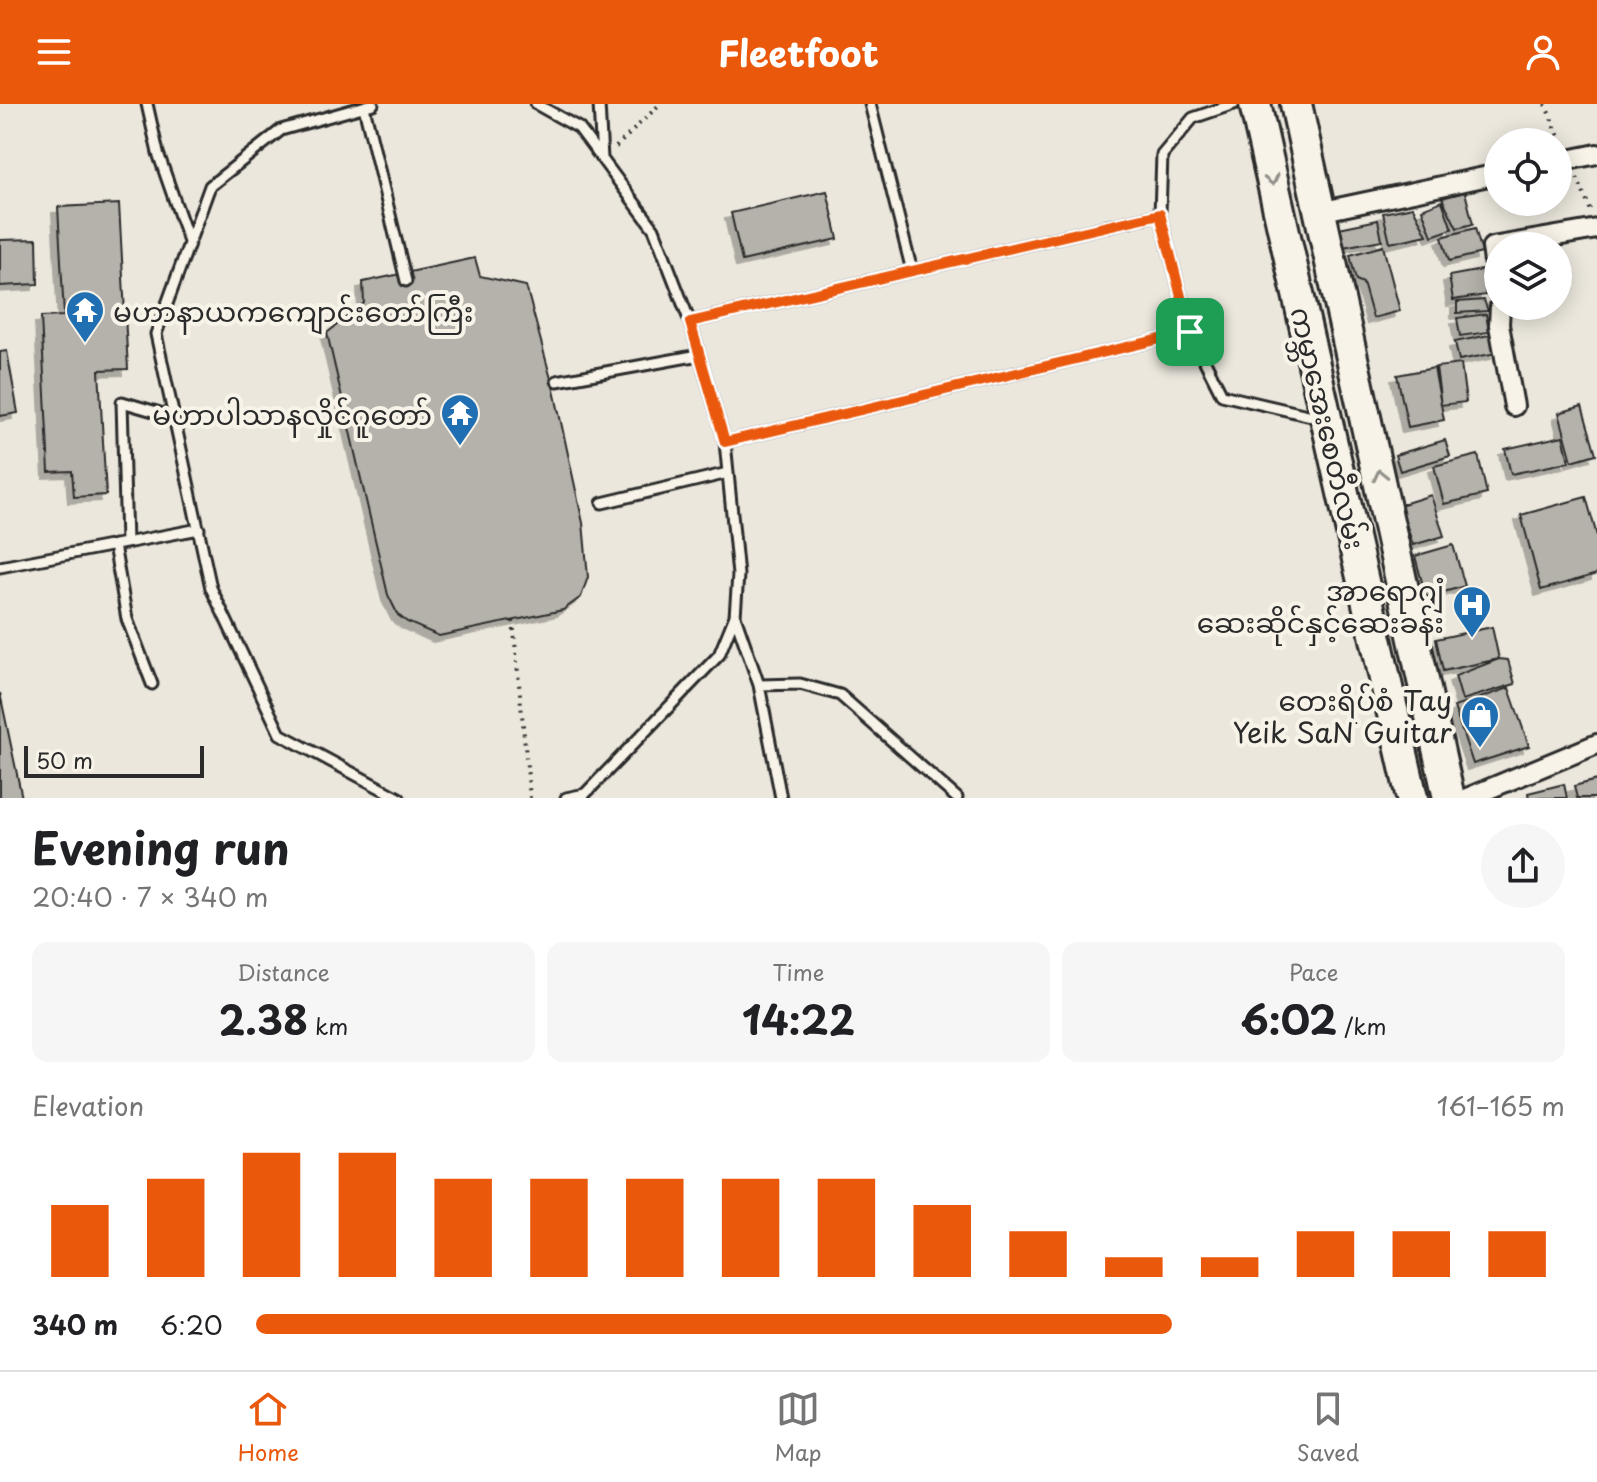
<!DOCTYPE html>
<html lang="en">
<head>
<meta charset="utf-8">
<style>
  body { margin:0; font-family:"Playpen Sans","Noto Sans Myanmar",sans-serif; background:#f6f6f6; color:#202124; height:100vh; display:flex; flex-direction:column; font-size:30px; white-space:nowrap }
  * { box-sizing:border-box; margin:0 }
  p { font-size:26px; color:#757577 }
  .icon { flex:none; width:44px; height:44px; fill:none; stroke:currentColor; stroke-width:2; stroke-linecap:round; stroke-linejoin:round }
  .map { position:relative; height:694px; overflow:hidden }
  .side { display:flex; flex-direction:column; background:#fff; flex:1 }
  .side>* { flex:none }
  .controls { position:absolute; left:1484px; top:24px; display:grid; gap:16px }
  .controls a { display:grid; place-items:center; width:88px; height:88px; border-radius:50%; background:#fff; box-shadow:0 4px 20px #0003; font-size:40px }
  .scale { position:absolute; left:24px; bottom:20px; width:180px; box-sizing:border-box; padding-left:8px; border:4px solid #2b2b2b; border-top:0; font-size:22px; line-height:28px; white-space:nowrap; color:#2b2b2b; -webkit-text-stroke:6px #f7f3e8; paint-order:stroke }
  .pin { position:absolute; display:grid; place-items:center; width:68px; height:68px; color:#fff; margin:-34px; border-radius:16px; box-shadow:0 4px 12px #0006 }
  .round { display:grid; place-items:center; flex:none; width:84px; height:84px; border-radius:42px; background:#f6f6f6 }
  .summary { display:flex; align-items:center; justify-content:space-between; height:136px; padding:0 32px }
  h1 { font-size:44px; font-weight:700; line-height:60px }
  .metrics { display:grid; grid-template-columns:repeat(3,1fr); gap:12px; height:136px; padding:8px 32px }
  .metrics div { display:grid; align-content:center; border-radius:16px; background:#f6f6f6; text-align:center }
  .metrics b { font-size:40px; font-weight:700 }
  .metrics small { font-size:22px; font-weight:400 }
  .metrics p { font-size:22px }
  .chart { height:224px; padding:16px 32px }
  .chart p { display:flex; justify-content:space-between }
  .chart svg { width:100%; height:144px; margin-top:8px; stroke:#ea580c; stroke-width:6 }
  ul { padding:0 32px; list-style:none; font-size:26px }
  li { display:grid; grid-template-columns:128px 96px 1fr; align-items:center; height:60px }
  li i { height:20px; border-radius:10px; background:#ea580c }
  header { display:flex; justify-content:space-between; align-items:center; height:104px; padding:0 32px; background:#ea580c; color:#fff; font-size:36px; font-weight:700 }
  .tabs { display:flex; justify-content:space-around; align-items:center; height:112px; border-top:2px solid #e0e0e0; background:#fff; font-size:22px; color:#757577 }
  .tabs a { display:grid; justify-items:center; gap:4px }
  .tabs .selected { color:#ea580c }
  .map>svg:first-child { display:block }
</style>
</head>
<body>
<header><svg class="icon" aria-label="menu" viewBox="0 0 24 24"><path d="M4 6h16M4 12h16M4 18h16"/></svg>Fleetfoot<svg class="icon" aria-label="person" viewBox="0 0 24 24"><circle cx="12" cy="8" r="4"/><path d="M4 21q1-7 8-7t8 7"/></svg></header>
<div class="map">
<svg width="1597" height="694" viewBox="0 0 1597 694">
  <defs>
    <filter id="shadow"><feDropShadow dx="-6" dy="6" stdDeviation="0" flood-color="#0004"/></filter>
  </defs>
  <rect width="100%" height="100%" fill="#ebe7dd"/>
  <filter id="ink" filterUnits="userSpaceOnUse"><feTurbulence type="fractalNoise" baseFrequency=".0125" numOctaves="2"/><feDisplacementMap in="SourceGraphic" scale="16" xChannelSelector="R" yChannelSelector="G"/><feConvolveMatrix kernelMatrix="1 2 1 2 8 2 1 2 1" color-interpolation-filters="sRGB"/></filter>
  <g filter="url(#ink)">
    <!-- building -->
    <path fill="#b5b2ab" stroke="#2b2b2b" stroke-width="2" filter="url(#shadow)" d="M827,87L838,135L742,157L731,109Z
      M1465,88L1473,120L1457,124L1442,94Z
      M1442,97L1452,125L1432,132L1422,105Z
      M119,100L128,265L99,266L106,391L74,393L72,367L49,368L41,213L64,212L58,103Z
      M1413,103L1427,131L1390,139L1383,109Z
      M1378,116L1382,136L1337,144L1334,125Z
      M1475,124L1482,149L1449,157L1442,133Z
      M37,135L38,180L0,182V136Z
      M1383,142L1400,207L1373,214L1363,179L1356,176L1350,151Z
      M475,154L480,172L526,182L554,286L583,419L588,473L581,493L563,506L439,532L407,518L398,511L388,491L327,229L364,199L363,178Z
      M1482,166L1486,191L1453,196L1449,172Z
      M1484,196L1488,207L1457,209V198Z
      M1486,210L1489,228L1460,232L1457,214Z
      M1494,230L1497,249L1459,256L1455,238Z
      M7,247L18,309L0,312V248Z
      M1461,260L1466,298L1441,301L1436,263Z
      M1434,264L1444,316L1408,323L1397,271Z
      M1582,302L1596,350L1572,357L1559,309Z
      M1563,332L1569,358L1511,370L1505,345Z
      M1445,336L1450,352L1400,367L1395,351Z
      M1478,351L1487,390L1444,400L1434,362Z
      M1431,391L1444,432L1413,441L1400,401Z
      M1586,393L1597,432V470L1541,486L1521,411Z
      M1453,441L1465,482L1426,493L1415,452Z
      M1492,523L1499,555L1443,567L1436,535Z
      M1499,555L1508,556L1515,580L1462,596L1455,572Z
      M1509,584L1529,642L1473,660L1454,603Z
      M0,589L22,694H0Z
      M1597,676V694H1577L1574,682Z
      M1564,680L1567,694H1529L1528,689Z"/>
    <g fill="none" stroke-linecap="round" stroke-linejoin="round">
      <defs>
        <path id="service" d="M147,0L158,49L189,138
          M373,0L281,26L210,82L156,230L211,484L280,630L399,694
          M536,0L579,24L654,125L690,218L725,338L738,471L735,512L719,551L585,690L566,694
          M599,0L602,55
          M870,0L912,167
          M1234,0L1193,14L1162,51L1160,110L1190,228L1222,291L1320,314
          M364,3L406,177
          M690,218L1160,110
          M557,277L699,251
          M725,338L1190,228
          M602,399L728,369
          M126,439L122,298L174,313
          M114,441L127,515L152,580
          M0,463L199,425
          M735,512L759,581L800,580L840,591L957,694
          M759,581L781,694"/>
        <path id="minor" d="M1558,58L1597,50
          M1319,108L1498,70
          M1498,188L1492,143L1597,125
          M1500,202L1499,221L1514,302
          M1467,694L1597,640"/>
        <path id="primary" d="M1255,0L1412,694
          M1296,0L1449,694"/>
      </defs>
      <!-- service casing -->
      <use href="#service" stroke="#2b2b2b" stroke-width="15"/>
      <!-- minor casing -->
      <use href="#minor" stroke="#2b2b2b" stroke-width="24"/>
      <!-- primary casing -->
      <use href="#primary" stroke="#2b2b2b" stroke-width="36"/>
      <!-- path -->
      <path stroke="#2b2b2b" stroke-width="4" stroke-dasharray="2 6" stroke-linecap="butt" d="M1545,0L1561,37
        M616,43L660,0
        M1577,74L1591,107
        M513,517L530,694"/>
      <!-- service -->
      <use href="#service" stroke="#f7f3e8" stroke-width="9"/>
      <!-- minor -->
      <use href="#minor" stroke="#f7f3e8" stroke-width="18"/>
      <!-- primary -->
      <use href="#primary" stroke="#f7f3e8" stroke-width="30"/>
    </g>
    <!-- one-way arrows -->
    <defs><path id="oneway-chevron" d="M-2-3.5L2.5 0L-2 3.5" fill="none" stroke-width="1.6" stroke-linecap="round" stroke-linejoin="round" transform="scale(2)"/></defs>
    <g stroke="#918f8a">
      <use href="#oneway-chevron" transform="translate(1272 76) rotate(77)"/>
      <use href="#oneway-chevron" transform="translate(1380 371) rotate(-103)"/>
    </g>
  </g>
  <g fill="none" stroke-linecap="round" stroke-linejoin="round" filter="url(#ink)">
    <defs>
      <path id="route" d="M1160,110L1190,228L725,338L690,218Z"/>
    </defs>
    <!-- route casing -->
    <use href="#route" stroke="#fff" stroke-width="16"/>
    <!-- route -->
    <use href="#route" stroke="#ea580c" stroke-width="10"/>
  </g>
  <!-- icons -->
  <defs>
    <symbol id="temple-pin" viewBox="-11 -11 22 30"><path d="M0 17L-7.5 6A9.5 9.5 0 1 1 7.5 6Z" fill="#1f6fb2" stroke="#f7f3e8"/><path d="M0-6L5-2H3V0L6.5 2.5H4V6H1.5V3h-3V6H-4V2.5H-6.5L-3 0V-2H-5Z" fill="#fff"/></symbol>
    <symbol id="hospital-pin" viewBox="-11 -11 22 30"><path d="M0 17L-7.5 6A9.5 9.5 0 1 1 7.5 6Z" fill="#1f6fb2" stroke="#f7f3e8"/><path d="M-5-5h3v3.5h4V-5h3V5h-3V1.5h-4V5h-3Z" fill="#fff"/></symbol>
    <symbol id="shop-pin" viewBox="-11 -11 22 30"><path d="M0 17L-7.5 6A9.5 9.5 0 1 1 7.5 6Z" fill="#1f6fb2" stroke="#f7f3e8"/><path d="M-5-2.5h2.3a2.7 3.5 0 0 1 5.4 0H5L5.5 6h-11ZM-1.5-2.5h3a1.5 2.3 0 0 0-3 0Z" fill="#fff"/></symbol>
  </defs>
  <g fill-rule="evenodd">
    <use href="#temple-pin" x="63" y="184" width="44" height="60"/>
    <use href="#temple-pin" x="438" y="287" width="44" height="60"/>
    <use href="#hospital-pin" x="1450" y="479" width="44" height="60"/>
    <use href="#shop-pin" x="1458" y="589" width="44" height="60"/>
  </g>
  <g text-anchor="middle" dominant-baseline="central" stroke-width="8" stroke-linejoin="round" paint-order="stroke">
    <!-- poi labels -->
    <g font-size="28" fill="#2b2b2b" stroke="#f7f3e8" text-anchor="end">
      <text x="113" y="206" text-anchor="start">မဟာနာယကကျောင်းတော်ကြီး</text>
      <text x="432" y="309">မဟာပါသာနလှိုင်ဂူတော်</text>
      <text x="1444" y="485">အာရောဂျံ<tspan x="1444" dy="32">ဆေးဆိုင်နှင့်ဆေးခန်း</tspan></text>
      <text x="1452" y="595">တေးရိပ်စံ Tay<tspan x="1452" dy="32">Yeik SaN Guitar</tspan></text>
    </g>
    <!-- street labels -->
    <g font-size="28" fill="#2b2b2b" stroke="#f7f3e8">
      <text transform="translate(1329 324) rotate(77)">ကမ္ဘာအေးစေတီလမ်း</text>
    </g>
  </g>
</svg>
<div class="controls">
<a><svg class="icon" aria-label="locate" viewBox="0 0 24 24"><circle cx="12" cy="12" r="6"/><path d="M12 2v4M12 18v4M2 12h4M18 12h4"/></svg></a>
<a><svg class="icon" aria-label="layers" viewBox="0 0 24 24"><path d="M12 4l9 5-9 5-9-5zM3 14l9 5 9-5"/></svg></a>
</div>
<div class="scale">50 m</div>
<div class="pin" style="left:1190px;top:228px;background:#1e9e55"><svg class="icon" aria-label="arrive" viewBox="0 0 24 24"><path d="M6 21V4h12l-3 4 3 4H6"/></svg></div>
</div>
<section class="side">
<div class="summary"><div><h1>Evening run</h1><p>20:40 · 7 × 340 m</p></div><a class="round"><svg class="icon" aria-label="share" viewBox="0 0 24 24"><path d="M12 15V3M7 8l5-5 5 5M5 13v7h14v-7"/></svg></a></div>
<div class="metrics">
<div><p>Distance</p><b>2.38<small> km</small></b></div>
<div><p>Time</p><b>14:22</b></div>
<div><p>Pace</p><b>6:02<small> /km</small></b></div>
</div>
<div class="chart"><p><span>Elevation</span>161–165 m</p>
<svg viewBox="0 0 160 44" preserveAspectRatio="none"><path d="M5 44V22M15 44V14M25 44V6M35 44V6M45 44V14M55 44V14M65 44V14M75 44V14M85 44V14M95 44V22M105 44V30M115 44V38M125 44V38M135 44V30M145 44V30M155 44V30"/></svg>
</div>
<ul>
<li><b>340 m</b>6:20<i style="width:70%"></i></li>
</ul>
</section>
<nav class="tabs">
<a class="selected"><svg class="icon" aria-label="home" viewBox="0 0 24 24"><path d="M3 11l9-7 9 7M6 9v11h12V9"/></svg>Home</a>
<a><svg class="icon" aria-label="map" viewBox="0 0 24 24"><path d="M3 6l6-2 6 2 6-2v14l-6 2-6-2-6 2zM9 4v14M15 6v14"/></svg>Map</a>
<a><svg class="icon" aria-label="saved" viewBox="0 0 24 24"><path d="M7 4h10v16l-5-4-5 4z"/></svg>Saved</a>
</nav>
</body>
</html>
